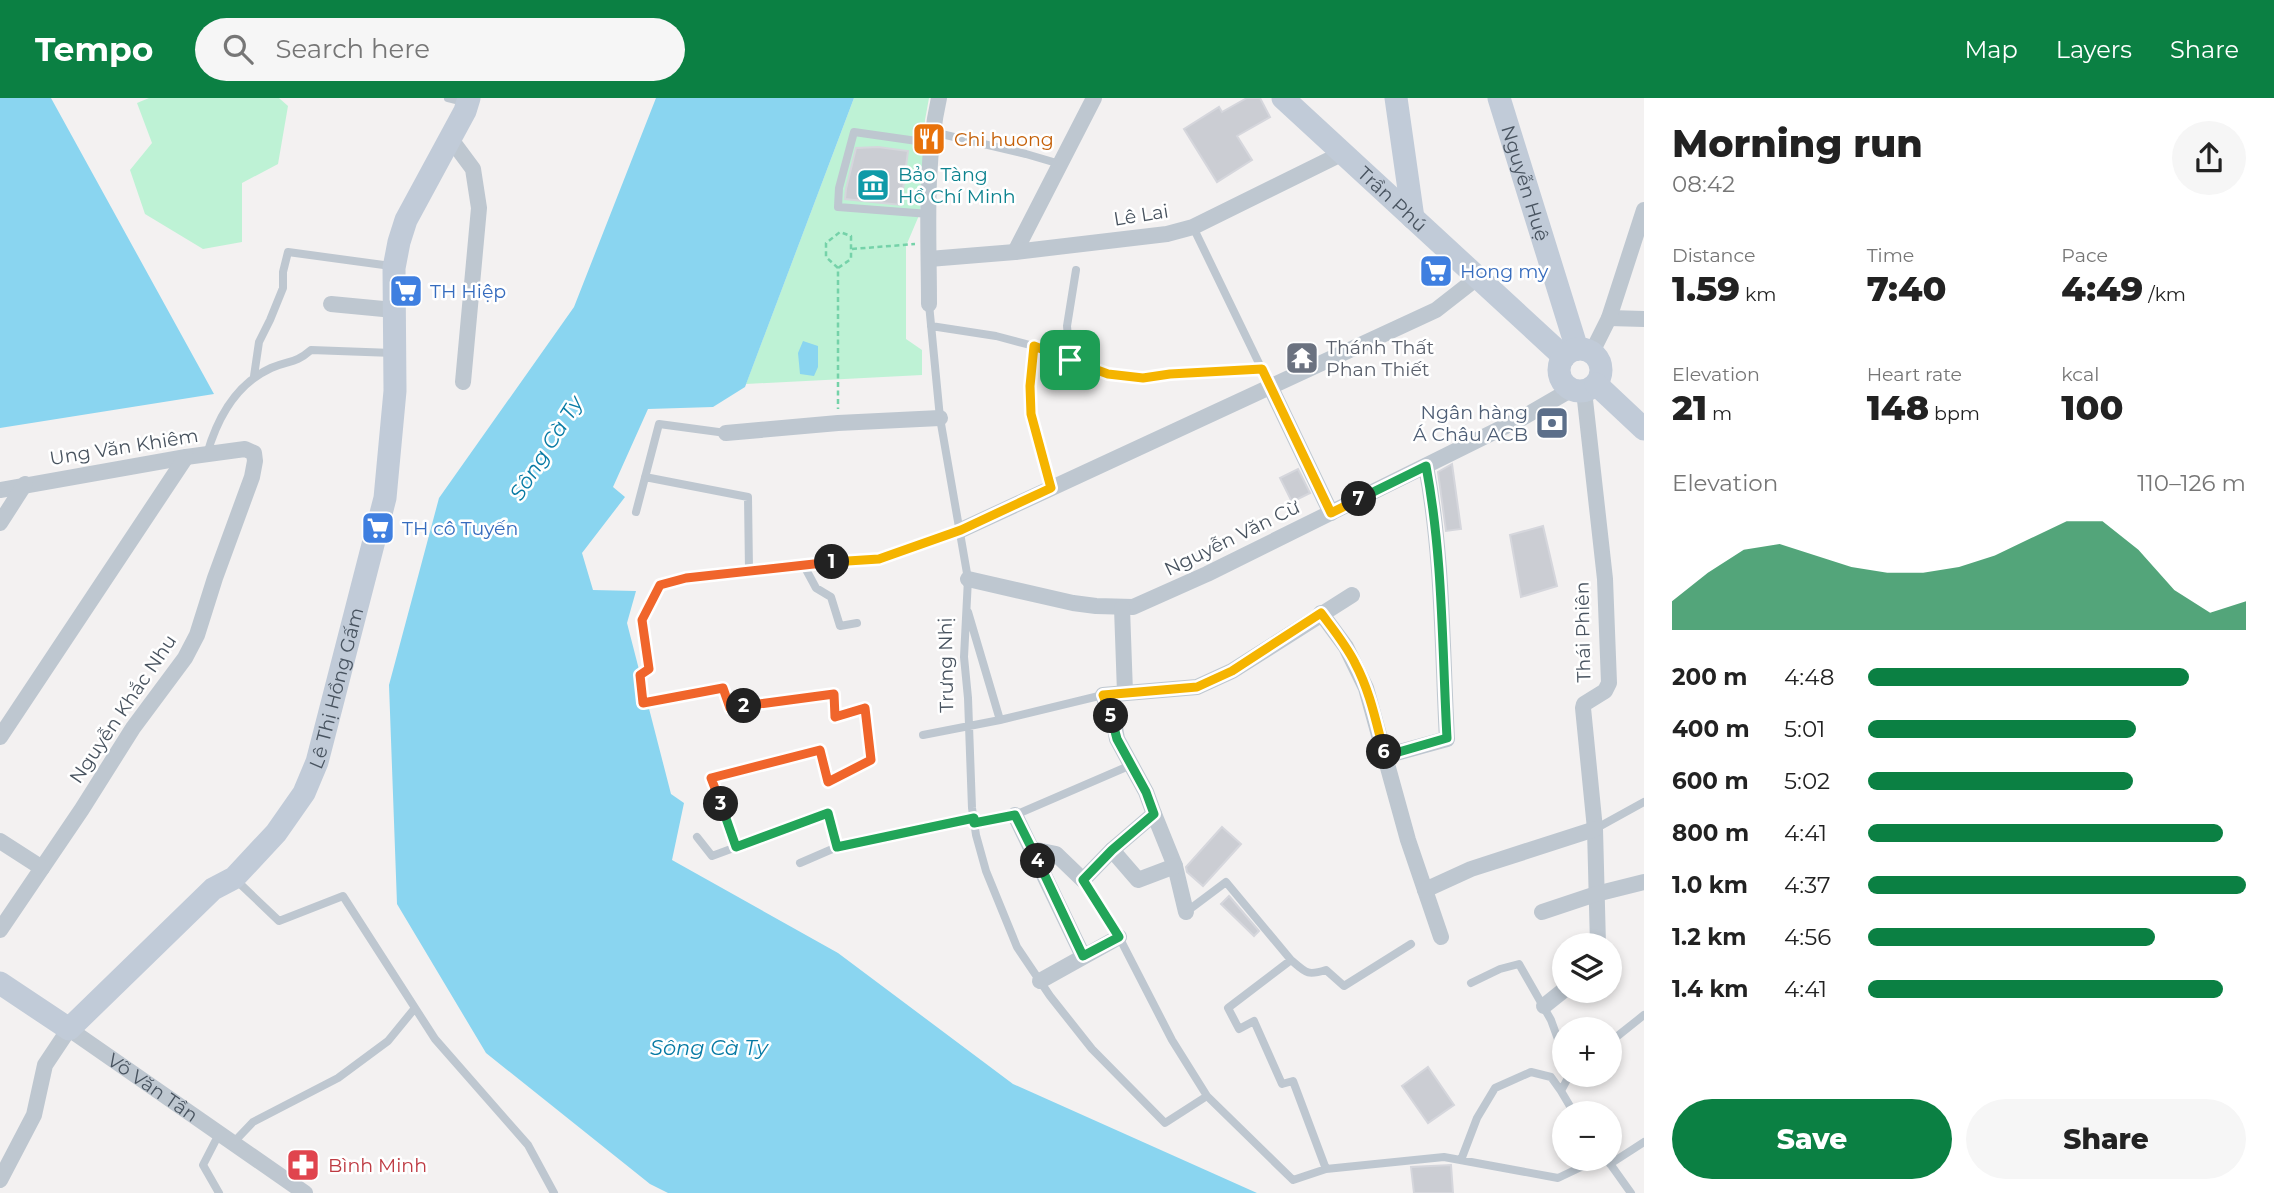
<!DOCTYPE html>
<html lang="en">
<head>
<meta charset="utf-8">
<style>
  body { margin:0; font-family:Montserrat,sans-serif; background:#f6f6f6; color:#222; height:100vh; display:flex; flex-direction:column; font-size:26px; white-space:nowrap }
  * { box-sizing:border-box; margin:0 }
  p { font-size:23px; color:#767676 }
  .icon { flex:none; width:38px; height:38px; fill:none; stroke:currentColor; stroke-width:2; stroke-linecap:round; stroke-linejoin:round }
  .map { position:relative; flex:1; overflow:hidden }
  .panel { display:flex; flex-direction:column; background:#fff; width:630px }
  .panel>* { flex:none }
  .controls { position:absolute; left:1552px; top:835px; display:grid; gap:14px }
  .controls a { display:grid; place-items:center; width:70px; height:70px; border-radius:50%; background:#fff; box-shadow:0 4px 10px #0003; font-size:35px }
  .pin { position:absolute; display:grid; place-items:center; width:60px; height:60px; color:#fff; margin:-30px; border-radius:14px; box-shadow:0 4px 10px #0006 }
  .km { position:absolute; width:35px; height:35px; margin:-18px; border-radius:50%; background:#222; color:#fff; font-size:19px; line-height:35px; text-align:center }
  .round { display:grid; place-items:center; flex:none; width:74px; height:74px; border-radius:37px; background:#f6f6f6 }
  .summary { display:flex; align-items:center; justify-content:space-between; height:119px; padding:0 28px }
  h1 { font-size:38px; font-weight:800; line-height:52px }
  .figures { display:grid; grid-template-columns:repeat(3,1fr); gap:10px; height:119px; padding:7px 28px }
  .figures div { display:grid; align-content:center }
  .figures b { font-size:35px; font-weight:800 }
  .figures small { font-size:19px; font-weight:400 }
  .figures p { font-size:19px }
  .chart { height:196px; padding:14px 28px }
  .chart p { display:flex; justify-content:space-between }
  .chart svg { width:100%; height:126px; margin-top:7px; fill:#0b8043; opacity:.7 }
  .primary-button { display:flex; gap:14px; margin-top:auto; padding:14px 28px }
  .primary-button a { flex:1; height:80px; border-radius:42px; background:#0b8043; color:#fff; font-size:28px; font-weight:800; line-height:80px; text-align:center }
  .primary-button a+a { background:#f6f6f6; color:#222 }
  ul { padding:0 28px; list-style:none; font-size:23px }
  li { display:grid; grid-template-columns:112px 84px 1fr; align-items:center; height:52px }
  li i { height:18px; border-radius:9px; background:#0b8043 }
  header { display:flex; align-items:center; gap:42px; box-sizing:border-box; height:98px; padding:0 35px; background:#0b8043; color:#fff }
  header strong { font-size:33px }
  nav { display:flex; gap:38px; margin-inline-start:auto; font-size:24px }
  .search { width:490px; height:63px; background:#f6f6f6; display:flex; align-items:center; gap:18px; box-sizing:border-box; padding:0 24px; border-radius:38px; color:#767676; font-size:26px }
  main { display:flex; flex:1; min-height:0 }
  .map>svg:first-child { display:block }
</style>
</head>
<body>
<header>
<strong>Tempo</strong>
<div class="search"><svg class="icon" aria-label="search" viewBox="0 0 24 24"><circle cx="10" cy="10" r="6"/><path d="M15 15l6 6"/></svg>Search here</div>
<nav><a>Map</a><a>Layers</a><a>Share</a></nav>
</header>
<main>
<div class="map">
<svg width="1644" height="1095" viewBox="0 0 1644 1095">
  <rect width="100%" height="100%" fill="#f3f1f1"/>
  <!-- green -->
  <path fill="#bef2d5" d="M149,0H279L288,8L278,66L242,85V144L203,151L145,116L130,72L152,45L137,5Z
    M854,0H929L925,22L920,115L906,148V241L922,252V277L746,286Z"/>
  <!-- water -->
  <path fill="#8ad5f0" d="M0,0H51L214,296L0,330Z
    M656,0H854L745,289L713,309L648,311L613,389L625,399L582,455L593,492L636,493L627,525L671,696L684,705L672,762L838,855L1013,986L1257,1095H668L650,1086L486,955L397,806L389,587L439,400L574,209Z
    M803,243L818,248V269L814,278L800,276L798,255Z"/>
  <!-- building -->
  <path fill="#cbcdd3" stroke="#d5d6dc" stroke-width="2" d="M1247,0H1260L1270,19L1237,38L1252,62L1217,84L1184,31L1219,9L1222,14Z
    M878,49L908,53L901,107L845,101L846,91L856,50Z
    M1452,366L1461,431L1446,433L1438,374Z
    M1298,371L1310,395L1292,404L1280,380Z
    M1543,428L1557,488L1521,499L1510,437Z
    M1222,729L1241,746L1203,788L1187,774L1186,769Z
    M1229,798L1259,833L1254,838L1221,806Z
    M1428,969L1454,1007L1428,1025L1402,988Z
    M1451,1067L1453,1095H1414L1411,1069Z"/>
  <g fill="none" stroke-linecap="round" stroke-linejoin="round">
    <!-- path -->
    <path stroke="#75d2a9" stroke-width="2.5" stroke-dasharray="5 3.5" stroke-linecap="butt" d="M852,151L915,146
      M838,170L826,159V145L840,134L851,138V161L838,170V311"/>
    <!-- lane -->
    <path stroke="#bec7d0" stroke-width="8" d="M448,0L464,4
      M933,34L1026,56L1060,66
      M929,116L838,109L839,90L854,34L931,45
      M1193,129L1270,288
      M929,206L940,320L968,481L964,559L968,600L972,710L976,737L986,773L1017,849L1050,898L1092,951L1165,1025L1207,998
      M931,228L996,238L1034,248L1107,276L1143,280L1170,276L1262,271
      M1034,248L1029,288L1031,315L1051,390
      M1070,262L1067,228L1076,172
      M254,278L259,244L270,222L283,190V174L288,154L391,168
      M207,356C217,321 236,286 271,270C289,262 295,266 311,252L393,255
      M645,379L748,399L749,472
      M636,414L659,326L726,335
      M803,466L816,490L831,499L840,528L857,525
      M968,514L1000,622
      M923,637L1000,622L1103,597
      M974,725L1015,717L1131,667
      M1595,731L1644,704
      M697,739L712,758L828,715L837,749
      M736,749L711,680L820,652L829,684L871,662L865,610L835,619L834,596L730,610L723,590L643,605L640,577L649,571L642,521L660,487L686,480L811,465L879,461L961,432
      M800,765L837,749L974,720
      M236,782L279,823L343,798L435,941L528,1047L554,1095
      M1083,782L1119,839L1172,942L1207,998L1293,1082L1326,1071L1444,1059L1558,1080L1600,1060
      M1186,814L1226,784L1291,862L1228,910L1239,931L1254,923L1282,986L1293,983L1326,1071
      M1291,862C1306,875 1307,878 1326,872L1344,888L1411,846
      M1471,885L1500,871L1519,866L1551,922L1564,958
      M1610,944L1644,917
      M1570,976L1561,993L1574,1015
      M219,1036L203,1067L219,1095
      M233,1045L253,1024L338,980L388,943L415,910
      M1606,1060L1631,1095
      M1461,1062L1477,1020L1495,990L1531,974L1551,979L1561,993
      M1610,1066L1644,1044"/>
    <!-- street -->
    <g stroke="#bec7d0" stroke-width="16">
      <path d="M450,40L473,71L479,110L463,284"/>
      <path d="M1015,154L1094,0"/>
      <path d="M929,161L1015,154L1167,136L1193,129L1343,55"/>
      <path d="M331,206L394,212"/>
      <path d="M929,206C929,138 924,67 939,0"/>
      <path d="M1609,220L1644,221"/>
      <path d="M1592,254L1609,220L1644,112"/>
      <path d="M1270,288L1331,415"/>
      <path d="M1584,293L1605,481L1609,585L1605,593L1584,606L1583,610L1595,731L1598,847"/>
      <path d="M726,335L838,325L940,320"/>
      <path d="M0,392L186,359L245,351L254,355L255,363L252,379L215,480L197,537L185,560L133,630L82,711L0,832"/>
      <path d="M0,425L25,386"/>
      <path d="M961,432L1436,212L1477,180"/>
      <path d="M968,481L1073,505L1096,508L1133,509L1207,476L1522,320L1572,291"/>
      <path d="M1122,510L1125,595"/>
      <path d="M1321,515L1346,549L1366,590L1408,742L1441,839"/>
      <path d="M0,639L186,359"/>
      <path d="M1385,658L1447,641C1442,549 1443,458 1426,368"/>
      <path d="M1154,716L1175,768L1186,814"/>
      <path d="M1015,717L1083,858"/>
      <path d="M0,743L42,770"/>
      <path d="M1032,751L1056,756L1083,782L1112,752L1154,716L1146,694L1117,641L1114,624L1103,597L1197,589L1232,573L1352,497"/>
      <path d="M1112,752L1138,782L1175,768"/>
      <path d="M1425,792L1471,771L1595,731"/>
      <path d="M1542,814L1596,796L1644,784"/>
      <path d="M1040,883L1119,839"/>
      <path d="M1544,908L1564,892"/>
      <path id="s1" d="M0,1082L34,1017L45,967L69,931L305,1095"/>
    </g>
    <!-- secondary -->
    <g stroke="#c1cbd8" stroke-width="23">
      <path id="s2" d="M1283,0L1564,259"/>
      <path d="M1396,0L1413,120"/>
      <path id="s3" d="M1499,0L1577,251"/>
      <circle cx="1580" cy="272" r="21"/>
      <path d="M1596,286L1644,331"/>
      <path id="s4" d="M0,885L69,931L213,791L234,780L276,735L304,695L317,664L385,400L395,293L394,170L399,144L406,122L465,13L469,0"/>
    </g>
  </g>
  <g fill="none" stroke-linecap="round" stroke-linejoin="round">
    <defs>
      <path id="split-1" d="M832,464L879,461L961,432L1051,390L1031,316L1030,288L1034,248L1070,262"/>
      <path id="split-2" d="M744,608L730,610L723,590L643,605L640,577L649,571L642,522L660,487L686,480L832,464"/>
      <path id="split-3" d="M721,706L711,680L820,652L828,684L871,662L865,610L835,619L834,596L744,608"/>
      <path id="split-4" d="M721,706L736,749L828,715L837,749L974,720V725L1015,717L1038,763"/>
      <path id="split-5" d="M1038,763L1083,858L1119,839L1083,782L1112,752L1154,716L1146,694L1117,641L1111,618"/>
      <path id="split-6" d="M1111,618L1103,597L1197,589L1232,573L1321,515C1333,531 1346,547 1355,565C1370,593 1376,624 1384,654"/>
      <path id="split-7" d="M1359,401L1426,368C1443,458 1442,549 1447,640L1385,658L1384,654"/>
      <path id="split-8" d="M1070,262L1108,276L1143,280L1170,276L1262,271L1331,415L1359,401"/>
    </defs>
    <!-- split-1 casing -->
    <use href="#split-1" stroke="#fff" stroke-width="14"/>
    <!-- split-2 casing -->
    <use href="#split-2" stroke="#fff" stroke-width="14"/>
    <!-- split-3 casing -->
    <use href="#split-3" stroke="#fff" stroke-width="14"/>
    <!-- split-4 casing -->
    <use href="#split-4" stroke="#fff" stroke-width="14"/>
    <!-- split-5 casing -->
    <use href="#split-5" stroke="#fff" stroke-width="14"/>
    <!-- split-6 casing -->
    <use href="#split-6" stroke="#fff" stroke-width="14"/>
    <!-- split-7 casing -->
    <use href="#split-7" stroke="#fff" stroke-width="14"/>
    <!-- split-8 casing -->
    <use href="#split-8" stroke="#fff" stroke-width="14"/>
    <!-- split-1 -->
    <use href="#split-1" stroke="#f5b400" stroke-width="9"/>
    <!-- split-2 -->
    <use href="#split-2" stroke="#f0652b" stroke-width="9"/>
    <!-- split-3 -->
    <use href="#split-3" stroke="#f0652b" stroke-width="9"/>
    <!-- split-4 -->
    <use href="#split-4" stroke="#22a559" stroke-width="9"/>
    <!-- split-5 -->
    <use href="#split-5" stroke="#22a559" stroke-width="9"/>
    <!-- split-6 -->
    <use href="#split-6" stroke="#f5b400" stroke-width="9"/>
    <!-- split-7 -->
    <use href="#split-7" stroke="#22a559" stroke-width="9"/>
    <!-- split-8 -->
    <use href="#split-8" stroke="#f5b400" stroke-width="9"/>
  </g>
  <!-- icons -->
  <defs>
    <symbol id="restaurant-square" viewBox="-11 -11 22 22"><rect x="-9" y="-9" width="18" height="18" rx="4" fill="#e8710a" stroke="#fff"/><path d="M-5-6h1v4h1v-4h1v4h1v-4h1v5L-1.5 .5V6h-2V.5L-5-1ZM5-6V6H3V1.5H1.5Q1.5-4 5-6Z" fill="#fff"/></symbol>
    <symbol id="museum-square" viewBox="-11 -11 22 22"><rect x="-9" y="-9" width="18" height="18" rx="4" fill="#0f9aa8" stroke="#fff"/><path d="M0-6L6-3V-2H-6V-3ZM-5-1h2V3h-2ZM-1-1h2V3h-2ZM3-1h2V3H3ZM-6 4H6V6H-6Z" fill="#fff"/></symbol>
    <symbol id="supermarket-square" viewBox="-11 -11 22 22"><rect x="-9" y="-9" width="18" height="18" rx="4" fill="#3f7fe0" stroke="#fff"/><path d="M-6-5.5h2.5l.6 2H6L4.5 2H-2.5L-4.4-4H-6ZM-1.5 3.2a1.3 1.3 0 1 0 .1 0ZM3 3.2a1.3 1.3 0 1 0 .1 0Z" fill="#fff"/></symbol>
    <symbol id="temple-square" viewBox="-11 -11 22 22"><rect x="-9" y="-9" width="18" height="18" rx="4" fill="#6b7280" stroke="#fff"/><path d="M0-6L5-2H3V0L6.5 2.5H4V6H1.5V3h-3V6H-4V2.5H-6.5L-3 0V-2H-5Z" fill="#fff"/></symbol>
    <symbol id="bank-square" viewBox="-11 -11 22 22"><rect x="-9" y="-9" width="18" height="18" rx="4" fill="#5c6f8a" stroke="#fff"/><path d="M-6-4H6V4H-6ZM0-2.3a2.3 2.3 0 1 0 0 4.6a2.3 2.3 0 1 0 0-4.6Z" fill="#fff"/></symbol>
    <symbol id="pharmacy-square" viewBox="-11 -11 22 22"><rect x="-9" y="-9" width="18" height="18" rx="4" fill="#e0444e" stroke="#fff"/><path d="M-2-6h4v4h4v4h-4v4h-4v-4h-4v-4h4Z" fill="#fff"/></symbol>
  </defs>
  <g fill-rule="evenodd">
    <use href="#restaurant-square" x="910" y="22" width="38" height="38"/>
    <use href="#museum-square" x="854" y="68" width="38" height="38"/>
    <use href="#supermarket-square" x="1417" y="154" width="38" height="38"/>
    <use href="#supermarket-square" x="387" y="174" width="38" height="38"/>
    <use href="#temple-square" x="1283" y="241" width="38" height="38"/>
    <use href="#bank-square" x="1533" y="306" width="38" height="38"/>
    <use href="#supermarket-square" x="359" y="411" width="38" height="38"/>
    <use href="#pharmacy-square" x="284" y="1048" width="38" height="38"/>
  </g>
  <g text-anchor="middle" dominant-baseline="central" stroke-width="5" stroke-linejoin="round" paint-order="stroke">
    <!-- food labels -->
    <g font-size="19" fill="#c56008" stroke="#fff" text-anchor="start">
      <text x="954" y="41">Chi huong</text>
    </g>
    <!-- culture labels -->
    <g font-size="19" fill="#0d838f" stroke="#fff" text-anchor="start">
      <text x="898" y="76">Bảo Tàng<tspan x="898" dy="22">Hồ Chí Minh</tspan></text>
    </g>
    <!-- street labels -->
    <g font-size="19" fill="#48535f" stroke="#fff">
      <text stroke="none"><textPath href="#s3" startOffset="89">Nguyễn Huệ</textPath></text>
      <text stroke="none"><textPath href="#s2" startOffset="149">Trần Phú</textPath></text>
      <text transform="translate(1141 117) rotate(-9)">Lê Lai</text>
      <text transform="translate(124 349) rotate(-9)">Ung Văn Khiêm</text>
      <text transform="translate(1232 440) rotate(-26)">Nguyễn Văn Cừ</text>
      <text transform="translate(1583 534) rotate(-91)">Thái Phiên</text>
      <text transform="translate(946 567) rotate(-91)">Trưng Nhị</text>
      <text stroke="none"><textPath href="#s4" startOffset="528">Lê Thị Hồng Gấm</textPath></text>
      <text transform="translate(123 611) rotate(-56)">Nguyễn Khắc Nhu</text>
      <text stroke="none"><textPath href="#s1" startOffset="270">Võ Văn Tần</textPath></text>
    </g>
    <!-- shop labels -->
    <g font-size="19" fill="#366cbe" stroke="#fff" text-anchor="start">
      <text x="1460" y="173">Hong my</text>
      <text x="430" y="193">TH Hiệp</text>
      <text x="402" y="430">TH cô Tuyến</text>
    </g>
    <!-- worship labels -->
    <g font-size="19" fill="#5b616d" stroke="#fff" text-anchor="start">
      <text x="1326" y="249">Thánh Thất<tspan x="1326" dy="22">Phan Thiết</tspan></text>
    </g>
    <!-- service labels -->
    <g font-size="19" fill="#4e5e75" stroke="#fff" text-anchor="end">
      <text x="1528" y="314">Ngân hàng<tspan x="1528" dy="22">Á Châu ACB</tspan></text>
    </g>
    <!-- health labels -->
    <g font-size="19" fill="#be3a42" stroke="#fff" text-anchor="start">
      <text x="328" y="1067">Bình Minh</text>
    </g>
    <!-- water labels -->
    <g font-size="21" font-style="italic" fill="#077aa4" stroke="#fff">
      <text transform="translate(546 350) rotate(-58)">Sông Cà Ty</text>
      <text x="709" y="949">Sông Cà Ty</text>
    </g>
  </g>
</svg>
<div class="controls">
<a><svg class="icon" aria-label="layers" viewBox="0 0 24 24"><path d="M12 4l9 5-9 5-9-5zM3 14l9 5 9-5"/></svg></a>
<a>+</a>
<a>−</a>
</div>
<div class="pin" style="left:1070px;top:262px;background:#1e9e55"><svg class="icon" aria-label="arrive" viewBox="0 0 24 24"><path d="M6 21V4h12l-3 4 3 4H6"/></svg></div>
<b class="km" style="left:832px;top:464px">1</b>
<b class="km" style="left:744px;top:608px">2</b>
<b class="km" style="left:721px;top:706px">3</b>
<b class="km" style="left:1038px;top:763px">4</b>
<b class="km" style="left:1111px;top:618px">5</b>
<b class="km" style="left:1384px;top:654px">6</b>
<b class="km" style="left:1359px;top:401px">7</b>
</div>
<section class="panel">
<div class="summary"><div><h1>Morning run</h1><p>08:42</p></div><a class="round"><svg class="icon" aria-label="share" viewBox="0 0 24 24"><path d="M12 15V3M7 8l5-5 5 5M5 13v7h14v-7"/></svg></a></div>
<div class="figures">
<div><p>Distance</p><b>1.59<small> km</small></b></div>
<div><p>Time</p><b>7:40</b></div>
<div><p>Pace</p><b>4:49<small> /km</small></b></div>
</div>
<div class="figures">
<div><p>Elevation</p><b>21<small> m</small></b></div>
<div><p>Heart rate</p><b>148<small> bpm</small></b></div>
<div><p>kcal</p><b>100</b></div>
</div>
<div class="chart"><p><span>Elevation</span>110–126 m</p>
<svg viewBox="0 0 160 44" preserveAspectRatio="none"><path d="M0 44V34L10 24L20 16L30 14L40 18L50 22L60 24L70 24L80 22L90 18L100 12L110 6L120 6L130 16L140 30L150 38L160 34V44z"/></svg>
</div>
<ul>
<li><b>200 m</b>4:48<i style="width:85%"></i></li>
<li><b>400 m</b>5:01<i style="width:71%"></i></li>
<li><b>600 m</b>5:02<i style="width:70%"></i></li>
<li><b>800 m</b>4:41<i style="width:94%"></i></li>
<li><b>1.0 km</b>4:37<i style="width:100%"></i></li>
<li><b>1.2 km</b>4:56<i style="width:76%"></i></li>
<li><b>1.4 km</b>4:41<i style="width:94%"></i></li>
</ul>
<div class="primary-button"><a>Save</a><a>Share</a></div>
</section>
</main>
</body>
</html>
